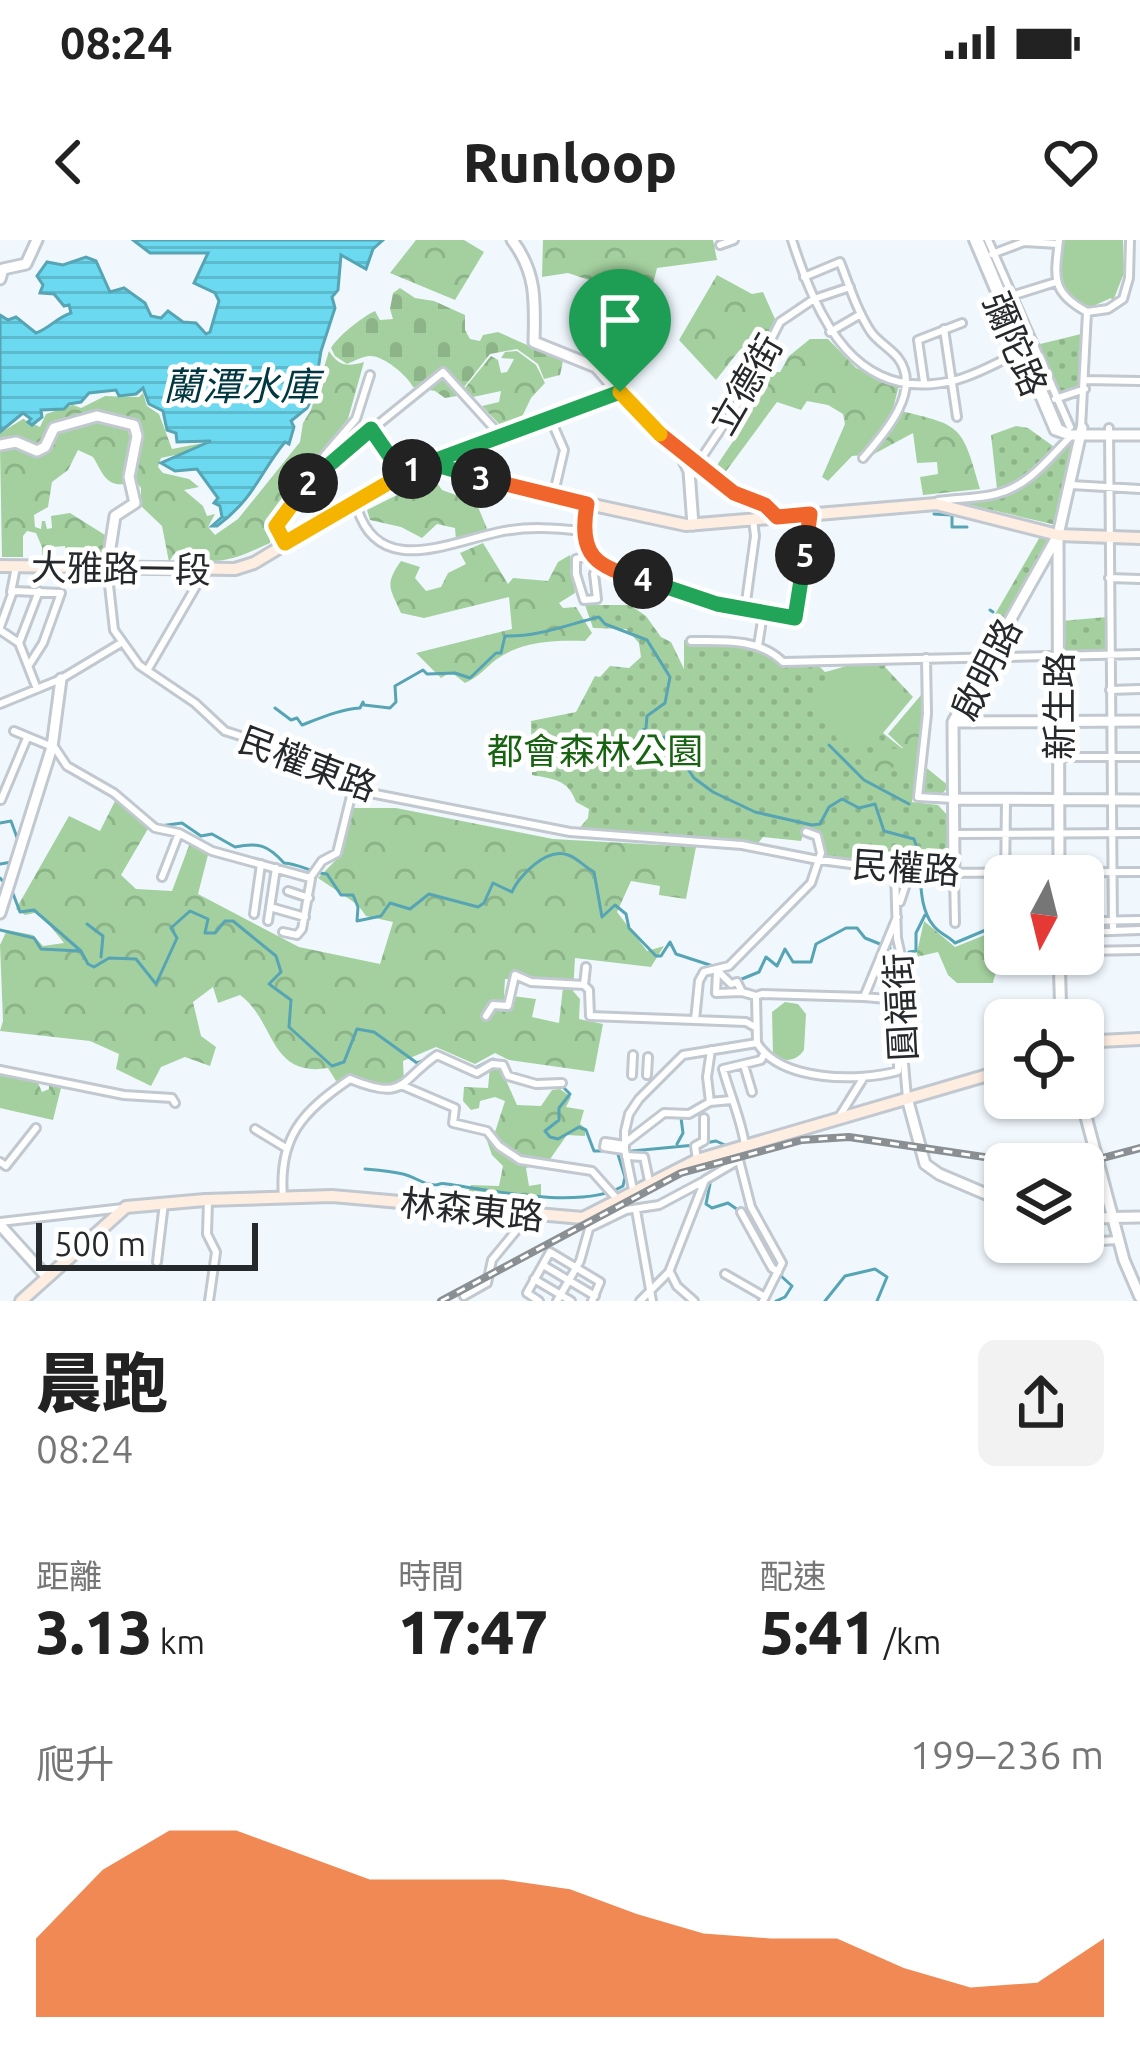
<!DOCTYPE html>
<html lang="zh-TW">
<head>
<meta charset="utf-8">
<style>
  body { margin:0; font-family:Ubuntu,"Noto Sans TC",sans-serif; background:#f2f2f2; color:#222; height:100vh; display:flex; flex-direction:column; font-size:45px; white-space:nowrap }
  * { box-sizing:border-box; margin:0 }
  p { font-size:39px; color:#767676 }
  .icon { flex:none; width:66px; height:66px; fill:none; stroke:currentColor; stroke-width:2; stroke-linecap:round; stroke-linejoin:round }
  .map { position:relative; height:1061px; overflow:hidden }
  .side { display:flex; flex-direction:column; background:#fff; flex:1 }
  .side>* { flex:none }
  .needle { width:78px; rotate:187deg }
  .buttons { position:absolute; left:984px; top:615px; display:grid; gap:24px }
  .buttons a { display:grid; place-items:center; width:120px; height:120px; border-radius:18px; background:#fff; box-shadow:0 3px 9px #0004; font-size:60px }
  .scale { position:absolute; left:36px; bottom:30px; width:222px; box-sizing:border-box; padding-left:12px; border:6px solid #26292c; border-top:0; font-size:33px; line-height:42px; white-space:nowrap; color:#26292c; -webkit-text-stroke:9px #fff; paint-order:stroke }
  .pin { position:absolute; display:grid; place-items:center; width:102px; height:102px; color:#fff; margin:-123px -51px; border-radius:50% 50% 50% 0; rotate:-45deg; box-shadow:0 0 12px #0007 }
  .pin .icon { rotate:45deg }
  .km { position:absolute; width:60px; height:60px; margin:-30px; border-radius:50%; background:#222; color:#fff; font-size:33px; line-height:60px; text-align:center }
  .round { display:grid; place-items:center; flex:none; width:126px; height:126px; border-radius:18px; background:#f2f2f2 }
  .overview { display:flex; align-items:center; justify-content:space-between; height:204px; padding:0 36px }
  h1 { font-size:66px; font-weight:800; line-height:90px }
  .figures { display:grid; grid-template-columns:repeat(3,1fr); gap:18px; height:204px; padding:12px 36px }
  .figures div { display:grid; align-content:center }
  .figures b { font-size:60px; font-weight:800 }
  .figures small { font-size:33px; font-weight:400 }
  .figures p { font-size:33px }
  .chart { height:336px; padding:24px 36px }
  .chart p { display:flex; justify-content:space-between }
  .chart svg { width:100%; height:216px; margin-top:12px; fill:#ea580c; opacity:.7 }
  .status { display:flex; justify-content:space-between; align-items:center; height:84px; padding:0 60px; background:#fff; direction:ltr }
  .status svg { height:33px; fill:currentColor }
  header { display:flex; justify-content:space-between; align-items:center; height:156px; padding:0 36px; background:#fff; font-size:54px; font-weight:800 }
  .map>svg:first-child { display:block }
</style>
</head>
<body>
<div class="status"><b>08:24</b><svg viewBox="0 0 49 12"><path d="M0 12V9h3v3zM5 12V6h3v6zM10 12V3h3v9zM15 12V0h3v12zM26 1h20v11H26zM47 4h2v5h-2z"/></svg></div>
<header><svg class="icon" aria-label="back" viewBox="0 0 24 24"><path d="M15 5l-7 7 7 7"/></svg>Runloop<svg class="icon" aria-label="heart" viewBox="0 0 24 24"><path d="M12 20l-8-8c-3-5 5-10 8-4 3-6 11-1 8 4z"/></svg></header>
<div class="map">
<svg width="1140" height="1061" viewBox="0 0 1140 1061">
  <defs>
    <pattern id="grass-dots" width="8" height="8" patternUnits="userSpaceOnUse" patternTransform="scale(3)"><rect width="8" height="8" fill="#a4d09f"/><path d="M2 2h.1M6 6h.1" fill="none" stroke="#8db389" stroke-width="1.8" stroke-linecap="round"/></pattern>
    <pattern id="forest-crowns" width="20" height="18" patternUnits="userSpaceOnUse" patternTransform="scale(3)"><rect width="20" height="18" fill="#a4d09f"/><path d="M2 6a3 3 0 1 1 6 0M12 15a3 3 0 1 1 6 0" fill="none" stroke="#8db389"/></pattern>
    <pattern id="cemetery-stones" width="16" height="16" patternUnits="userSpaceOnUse" patternTransform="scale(3)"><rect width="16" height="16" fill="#a4d09f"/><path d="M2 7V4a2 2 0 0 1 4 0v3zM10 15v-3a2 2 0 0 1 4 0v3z" fill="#8db389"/></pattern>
    <pattern id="water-rules" width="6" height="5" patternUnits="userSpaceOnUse" patternTransform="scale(3)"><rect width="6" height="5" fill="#6bd9ef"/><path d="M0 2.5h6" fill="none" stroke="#5dbacd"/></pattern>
  </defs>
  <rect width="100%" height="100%" fill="#f0f8fe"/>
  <!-- grass -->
  <path fill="url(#grass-dots)" d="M1081,94L1079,147L1053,154L1036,105Z
    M1016,186L1028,188L1053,206C1037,226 1022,240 997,249L991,195Z
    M1068,202L1075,207L1056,285L962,263C1016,258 1032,239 1068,202Z
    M1041,295L1053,300L989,414H972Z
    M585,365H630L646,376L661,397L671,402L684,429V400L768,411L783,422L818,425L825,432L855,424L888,423L885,427L913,457L883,493L949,546L940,556L914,553L912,562L938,565L950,578L951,625L946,631H921L827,619L818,593L805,588L801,601L763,597L758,603L577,591L588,578L589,569L576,562C568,539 553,539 532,535L531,481L576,472L595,436L600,437L610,426L629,428L641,417L639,403L626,389L593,388Z
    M1107,377L1110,415L1062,412L1061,381Z"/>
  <!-- forest -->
  <path fill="url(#forest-crowns)" fill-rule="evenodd" d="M416,0H464L484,12L455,60L390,33Z
    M543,0H713L717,20L657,28L649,60L568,33L542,37Z
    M717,35L752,54L763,52L775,79L757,116L745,108L738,112L716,140L679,100Z
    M810,99H828L856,128L899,145L893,169C961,186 961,181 980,249L923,255L920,237L938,234L937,222L917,223L913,193L874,214L852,216L828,241L822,237L845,184L843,174L828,165L807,161L801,170L777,162L721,238L713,231L738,194L735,189L761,157L750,152L760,132H780L789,116Z
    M329,111C339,126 346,127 364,122L348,179L323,209L322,222L275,274L270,303C252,311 233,321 213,321C205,320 189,314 174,314L169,322L162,286L141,266V248L134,240L139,184C110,167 85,181 54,182L35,210L29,201L16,198L0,201V193L23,179L40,187L46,174L73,165L81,168L105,156L139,157L143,153L147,166L159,174L172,209L203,203L189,212L161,218L158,227L163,233L189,239L199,247L184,250L203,266L207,276L215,274L208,287L215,295L238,279L300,202L303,183L311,170Z
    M517,111L536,125L545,143L531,158L520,181L501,186L482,166L499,162L501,151L473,157L464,149L491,116L498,120L501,133L507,132L514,119L501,118L505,112Z
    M93,181H107L127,188L130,198L126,244C105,247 102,231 93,217L78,210L68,230L52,242L48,267L34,275L35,287L41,289L42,281H45L47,289L52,288L51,276L70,273L105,295L101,320L67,321L65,306L53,307L52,320L42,319V307L36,293L27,291L23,296V317H2L0,207L45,211L52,205L55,193Z
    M433,237L442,250L476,262L488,291L456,300L455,288L437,284L422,298L401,287L370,280L367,270Z
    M483,303L508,344L513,338L548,341L558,322L570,315L575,353L559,363L563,368L576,367L592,393L585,401C555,400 522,401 497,419C485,428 479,437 465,443L451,432L441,438L416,413L512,389L509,357L424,378L401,373C390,348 384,345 401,321L420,327L415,338L426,351L441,347L448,333L466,324L460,313Z
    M927,448L921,517L916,516L920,520L919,536L905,524L906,536L894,526L877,546L864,537L888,509L879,507L880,499L889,509L903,508L888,494Z
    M116,559L149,587L121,635L136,649L172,651L190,603L209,611L198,654L299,707L380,724L393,682L366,676L358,665L318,638L341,615L350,568H396L553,599L696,607L686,659L659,655L660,646L631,641L617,672L647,711L664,706L651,727L575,718L573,751L580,759L579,779L603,784L594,832L509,820L495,813L475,824L436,807L403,821L404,843L384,849L350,837L336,841L328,828C269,838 275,780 240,755L218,763L213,747L193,762L201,796L216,807L210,826L185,817L161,827L151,846L116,829L119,814L90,801L0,791L3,781L0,705L7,690L33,695L43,706L64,703L39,672L25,675L16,669L69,576L100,591ZM505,739H531L563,747L559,783L532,777L536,759L504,755Z
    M924,681L955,707L1005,687V714L1032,715L1028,724L1000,715L993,743H957L948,735L938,712L916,717Z
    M490,827L501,829L517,865L541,866L552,850L560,849L571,857L566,867L584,870L580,884L585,888V896L567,895L548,922L526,928L529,946L541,944V961L468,953L471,945L499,946L503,926L492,915L486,898L495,892L505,861L495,857L480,861L479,868L471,870L463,861L464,847L488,848Z
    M0,832L35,836L42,852L49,849V841L62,844L53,880L0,868Z"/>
  <!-- cemetery -->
  <path fill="url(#cemetery-stones)" d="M400,48L415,58L434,61L465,75V90L470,99L480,101L483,95L498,92L563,121L560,135L544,139L538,124L517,109L490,114L457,156L445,158L435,151L413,147C407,135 383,115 369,116C361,117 354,121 347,124L335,116L331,108C338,96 362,77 375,71L380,80L393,79L390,69L393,53Z"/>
  <!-- garden -->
  <path fill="#a4d09f" d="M1062,0H1123L1124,33L1113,61L1111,58L1091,67L1069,60L1059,43Z
    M858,424C882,428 896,443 900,467L864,509L842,507L813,460C822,438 833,426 858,424Z
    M785,762L798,764L806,774L804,810C796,822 783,823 773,814L772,772Z"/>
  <!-- water -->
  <path fill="url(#water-rules)" stroke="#56a4b4" stroke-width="3" d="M133,0H383L373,9L366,29L341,15L338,50L332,57L335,68L321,111L314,154L307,168L291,181L294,187L289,204L285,202C260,232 255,258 217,286H212L222,277L220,266L214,263L218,258L197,229L175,231L161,223L211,201L177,202L176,193L167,190L163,171L149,164L143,148L136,154L119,156L116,150L89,153L81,162L69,164L64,169L41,170L42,177L32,185L28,182L31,179L23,173L0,192V75L8,80L16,77L36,93C50,88 56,78 71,73L69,65L64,66L54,54L40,53L43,45L37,36L47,22L63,25L86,17L96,21L110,52L124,48L145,63L151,76L161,78L168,71L183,82L196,83L206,94L210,92L219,61L215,53L194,43L208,13H150Z"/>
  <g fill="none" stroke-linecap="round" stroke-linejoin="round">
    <!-- stream -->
    <path stroke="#56a4b4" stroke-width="3" d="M934,274L952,275V287H967
      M990,370L993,372
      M275,468L291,480L297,478L302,485C323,477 342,469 360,468L363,462L364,465L390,468L396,462L395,446L423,430L427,434L455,433L470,438L496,413H501L505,396C538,397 566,385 599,377L605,384L647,400L670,437L665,463L647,476L646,488L641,491L648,499L666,497L694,538L713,552L755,572L812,585L820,584L829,567L842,559L859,568L875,564L884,591L914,599C924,624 915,663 933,685C938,693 949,696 955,703L1000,684
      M829,505L864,540L909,564
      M68,522L106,545
      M146,577L160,586L182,583L201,596L212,594L235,607C258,602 268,605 284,623C301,624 311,633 327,634L341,655H353L358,667L357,681L381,676L390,663L410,669L429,654L478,667L484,663L493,643L512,652C518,637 546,607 568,615C576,617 586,628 594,632L602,677L615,665L626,674L629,688L656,716H661L670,702L676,714L716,727
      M0,583L11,581L19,603
      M0,624L12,622
      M0,638L12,651L20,672L34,670L81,711L88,724L94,727L109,718L136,719L156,744L177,698L171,688L190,671L208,679L205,693H215L225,681H233L276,716L281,732L269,744L291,760L289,787L332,826L344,822L357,789L374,792L417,823L427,819
      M87,684L103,696L101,717
      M1085,684H1140
      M0,690L34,698L41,709L80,711
      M909,712L916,711V693L925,675
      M737,741L759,732L766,717L777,726L785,709L793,722H811L816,704L846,688H857L865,698L890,708
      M473,829L493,819L501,823
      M514,840L538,848L562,846L570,854L559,868V880L545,891L550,897L558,899L579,887L586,890L594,911H601
      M705,903L716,901L725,905
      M677,904L683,893L681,878
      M632,911L695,905
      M365,929C377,930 391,931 403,934C412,936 420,942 429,944C442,947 435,942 447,944C494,951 583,970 623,946L625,937L617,911
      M710,944L706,964L712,968L728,963L738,970
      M776,1061L785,1057L792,1046L780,1035
      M825,1061L845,1036L875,1029L887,1037L877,1061"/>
    <defs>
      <path id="minor" d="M792,0C817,77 855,166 956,140C979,134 1002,120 1024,110
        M973,0L1054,191L1068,196
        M988,0L1070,187
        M1059,0C1055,37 1050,52 1087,72
        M720,5L734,0
        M992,14L1024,2L1058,4
        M804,37L840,22C849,45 857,71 871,92C878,102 890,108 898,118C923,151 883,195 863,218
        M1008,57L1056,42
        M944,89L957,177
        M830,92L861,74
        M1085,140L1140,141
        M924,142L918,100L962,83
        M1055,159L1085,149
        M551,180L564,210L553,257
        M1081,188L1087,72L1108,69L1123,59L1129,38L1130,0
        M1109,188L1113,691
        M371,189L402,234
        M683,214L698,223L739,162L780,82L814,59L850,47
        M697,223L734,253L765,265L777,277
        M324,225V216L356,179L370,135
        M1071,245L1140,249
        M938,261C957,258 977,259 996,254C1029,246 1048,219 1071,196
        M356,264C376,339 447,303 499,292C527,286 555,288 583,291
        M587,264C582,292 582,314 609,329L717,364L795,378L810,274
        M285,303L276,286L313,237L443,132L500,195
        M591,315L576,319V334L584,360L597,359L594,334L598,323
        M107,327L114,390L139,425L195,463L225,491L281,509L303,524L330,528L360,551L570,592L742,605L813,619L919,633L1140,632
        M1109,338L1140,339
        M11,352L16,327
        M745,369L755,296L753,280
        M0,387L13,351L61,353L43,403L29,425
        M0,390L19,403L37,449
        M691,401C723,401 759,398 783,422L1140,414
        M19,403L39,351
        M758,406L763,374
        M926,418L927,474L918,557L953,559
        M148,429L206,329
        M1110,450L1140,449
        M0,464L61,439L121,403
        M14,491L55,508L67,526L114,553L155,588L179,593L212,611L310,638L322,621L337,613L353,548
        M1060,517H1140
        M1,560L27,498
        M953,594L1140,593
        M895,630L897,698L905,733L902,763
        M954,634L955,683
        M162,637L179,593
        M1005,644L1006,560
        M288,651L309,658
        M900,662L910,632
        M270,667L305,677
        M254,674L261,624
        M268,681L276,628
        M1083,681L1140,680
        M1000,682L1005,675
        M283,692L297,695L302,689L311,639
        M1083,692L1140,690
        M1083,711L1140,710
        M717,731L716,753L742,752
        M718,731L731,744L737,742L742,752L756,756
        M584,745L586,727
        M486,776L493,765L508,766L515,735L531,742L584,745L589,750L590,776L695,780L699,741L704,732L729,726L811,643L821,613L817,596L806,592
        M695,780L746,782L755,787
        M757,803C781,842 859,842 898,831V760L864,757L897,677
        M903,812L907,858
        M744,825L752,852
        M0,830L124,855L172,858L175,863
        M632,835L633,815
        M647,835L648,817
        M401,845L455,868L453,883L487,891L499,906L520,920L592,931L617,959
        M710,862L707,837L711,810
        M839,877L864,837
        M255,889L286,908
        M625,903L664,873L689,874L710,862L731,860
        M745,905C741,879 730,855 723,829L761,820L764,814
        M624,910L604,907L605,902L625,905
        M626,916L644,917L649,941
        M697,920L695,906L704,901V878
        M0,922L6,926L36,888
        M633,950L625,910V891L629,874L639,859L683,815L757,803L756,756L762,754L864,757
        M283,957C278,897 303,871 350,839C406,862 399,841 437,815L477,833L492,824L503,825L508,836L536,844L562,843
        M208,960L207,994L216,1012L209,1061
        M636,970L652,1061
        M741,972L772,1028L778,1032
        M0,982L123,968
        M589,988L626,970L659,965L702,942
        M1083,1002L1118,1000
        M1060,1003L1080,1002
        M157,1022L164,963
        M543,1025L595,1056
        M670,1032L677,1046L694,1061
        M725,1034L765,1057
        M534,1039L571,1061
        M464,1056L487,1043L492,1020L529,975
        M539,1061L527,1053L550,1012L600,1042L592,1061
        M557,1061L580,1021L589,989
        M640,1061L669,1032L705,940L739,920L751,967L782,1023L763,1061"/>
      <path id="tertiary" d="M512,0C537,33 535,62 534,102L596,127L638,175L680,212L689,231L693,285
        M978,0L1058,189L1070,195H1140
        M0,39L3,29L26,24L37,0
        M0,205L16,202L37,211L45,207L54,188L97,176L134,185L137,196L129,237L135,263L115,276L107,327
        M430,223L619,152
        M1058,295L1059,636
        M953,482L1140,481
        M953,559L1140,560
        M954,634L953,482L1058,295L1082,188
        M0,673L52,507L61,439
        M1059,714L1061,780
        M907,858L925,924L939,934L1005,962
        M1081,858L1124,1020L1140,1057
        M1083,978L1140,977
        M0,985L47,1037"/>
      <path id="secondary" d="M0,326L235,329L254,323L402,234L430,223L519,249L686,285L936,264L1058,295L1140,298
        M1083,807L1099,801L1140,799
        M21,1061L126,967L205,960L332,956L583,978L697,920L1005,830"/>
    </defs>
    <!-- minor casing -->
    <use href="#minor" stroke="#c1c8cf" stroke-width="12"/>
    <!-- tertiary casing -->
    <use href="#tertiary" stroke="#c1c8cf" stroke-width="15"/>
    <!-- secondary casing -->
    <use href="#secondary" stroke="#c1c8cf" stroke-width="16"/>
    <!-- minor -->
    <use href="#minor" stroke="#fff" stroke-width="6"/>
    <!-- tertiary -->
    <use href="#tertiary" stroke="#fff" stroke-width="9"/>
    <!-- secondary -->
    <use href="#secondary" stroke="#feeee2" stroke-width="10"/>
    <defs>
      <path id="rail" d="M1080,924L1140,908
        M441,1061L681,933L802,900L849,897L1031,924"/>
    </defs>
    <!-- rail casing -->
    <use href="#rail" stroke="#8a8f94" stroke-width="8"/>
    <!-- rail -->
    <use href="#rail" stroke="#fff" stroke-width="3" stroke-dasharray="9" stroke-linecap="butt"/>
  </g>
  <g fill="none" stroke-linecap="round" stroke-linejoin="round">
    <defs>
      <path id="split-1" d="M412,229L620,152"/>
      <path id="split-2" d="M308,243L276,286L285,303L412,229"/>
      <path id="split-3" d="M308,243L371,189L402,234L430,223L481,238"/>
      <path id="split-4" d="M481,238L587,264C578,316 595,327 643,339"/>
      <path id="split-5" d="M643,339L717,364L795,378L805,315"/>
      <path id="split-6" d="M660,194L734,253L765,265L777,277L810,274L805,315"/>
      <path id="split-7" d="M620,152L660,194"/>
    </defs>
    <!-- split-1 casing -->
    <use href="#split-1" stroke="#fff" stroke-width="24"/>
    <!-- split-2 casing -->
    <use href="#split-2" stroke="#fff" stroke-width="24"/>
    <!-- split-3 casing -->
    <use href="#split-3" stroke="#fff" stroke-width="24"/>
    <!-- split-4 casing -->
    <use href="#split-4" stroke="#fff" stroke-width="24"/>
    <!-- split-5 casing -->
    <use href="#split-5" stroke="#fff" stroke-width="24"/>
    <!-- split-6 casing -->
    <use href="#split-6" stroke="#fff" stroke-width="24"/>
    <!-- split-7 casing -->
    <use href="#split-7" stroke="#fff" stroke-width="24"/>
    <!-- split-1 -->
    <use href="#split-1" stroke="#22a559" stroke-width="15"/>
    <!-- split-2 -->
    <use href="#split-2" stroke="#f5b400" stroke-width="15"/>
    <!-- split-3 -->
    <use href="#split-3" stroke="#22a559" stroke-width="15"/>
    <!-- split-4 -->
    <use href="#split-4" stroke="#f0652b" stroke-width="15"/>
    <!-- split-5 -->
    <use href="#split-5" stroke="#22a559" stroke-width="15"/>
    <!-- split-6 -->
    <use href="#split-6" stroke="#f0652b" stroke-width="15"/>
    <!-- split-7 -->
    <use href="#split-7" stroke="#f5b400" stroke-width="15"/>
  </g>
  <g text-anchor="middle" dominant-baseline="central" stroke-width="10" stroke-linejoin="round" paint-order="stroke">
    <!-- street labels -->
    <g font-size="36" fill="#26292c" stroke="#fff">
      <text transform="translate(1016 104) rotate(67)">彌陀路</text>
      <text transform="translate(745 144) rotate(-60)">立德街</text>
      <text transform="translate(121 328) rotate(1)">大雅路一段</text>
      <text transform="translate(986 429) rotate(-63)">啟明路</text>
      <text transform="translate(1058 466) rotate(-90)">新生路</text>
      <text transform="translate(308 523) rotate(21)">民權東路</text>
      <text transform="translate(906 627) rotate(4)">民權路</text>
      <text transform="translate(900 767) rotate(-93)">圓福街</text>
      <text transform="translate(472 969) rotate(6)">林森東路</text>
    </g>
    <!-- park labels -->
    <g font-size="36" fill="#176311" stroke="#fff">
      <text x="595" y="510">都會森林公園</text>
    </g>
    <!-- water labels -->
    <g font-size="39" font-style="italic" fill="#003740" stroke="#fff">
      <text x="241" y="145">蘭潭水庫</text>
    </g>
  </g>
</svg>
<div class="buttons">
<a><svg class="needle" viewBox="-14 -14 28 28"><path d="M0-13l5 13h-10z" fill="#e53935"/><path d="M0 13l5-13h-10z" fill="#767676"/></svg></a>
<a><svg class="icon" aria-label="locate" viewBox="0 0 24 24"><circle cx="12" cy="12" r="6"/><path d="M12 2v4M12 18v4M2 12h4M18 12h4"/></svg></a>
<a><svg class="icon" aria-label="layers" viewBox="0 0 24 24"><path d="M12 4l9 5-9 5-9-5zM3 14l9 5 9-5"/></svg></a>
</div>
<div class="scale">500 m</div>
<div class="pin" style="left:620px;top:152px;background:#1e9e55"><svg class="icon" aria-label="arrive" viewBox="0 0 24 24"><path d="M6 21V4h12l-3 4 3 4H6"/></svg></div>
<b class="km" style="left:412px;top:229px">1</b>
<b class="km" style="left:308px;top:243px">2</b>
<b class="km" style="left:481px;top:238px">3</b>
<b class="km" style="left:643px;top:339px">4</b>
<b class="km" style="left:805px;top:315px">5</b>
</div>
<section class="side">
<div class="overview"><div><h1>晨跑</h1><p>08:24</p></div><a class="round"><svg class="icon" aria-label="share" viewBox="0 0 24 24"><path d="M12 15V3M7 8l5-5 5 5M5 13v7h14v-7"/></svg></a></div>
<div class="figures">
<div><p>距離</p><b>3.13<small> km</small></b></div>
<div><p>時間</p><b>17:47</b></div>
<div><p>配速</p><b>5:41<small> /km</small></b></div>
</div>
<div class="chart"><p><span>爬升</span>199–236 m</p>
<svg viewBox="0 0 160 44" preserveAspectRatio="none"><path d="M0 44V28L10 14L20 6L30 6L40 11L50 16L60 16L70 16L80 18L90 23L100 27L110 28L120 28L130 34L140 38L150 37L160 28V44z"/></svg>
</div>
</section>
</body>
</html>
